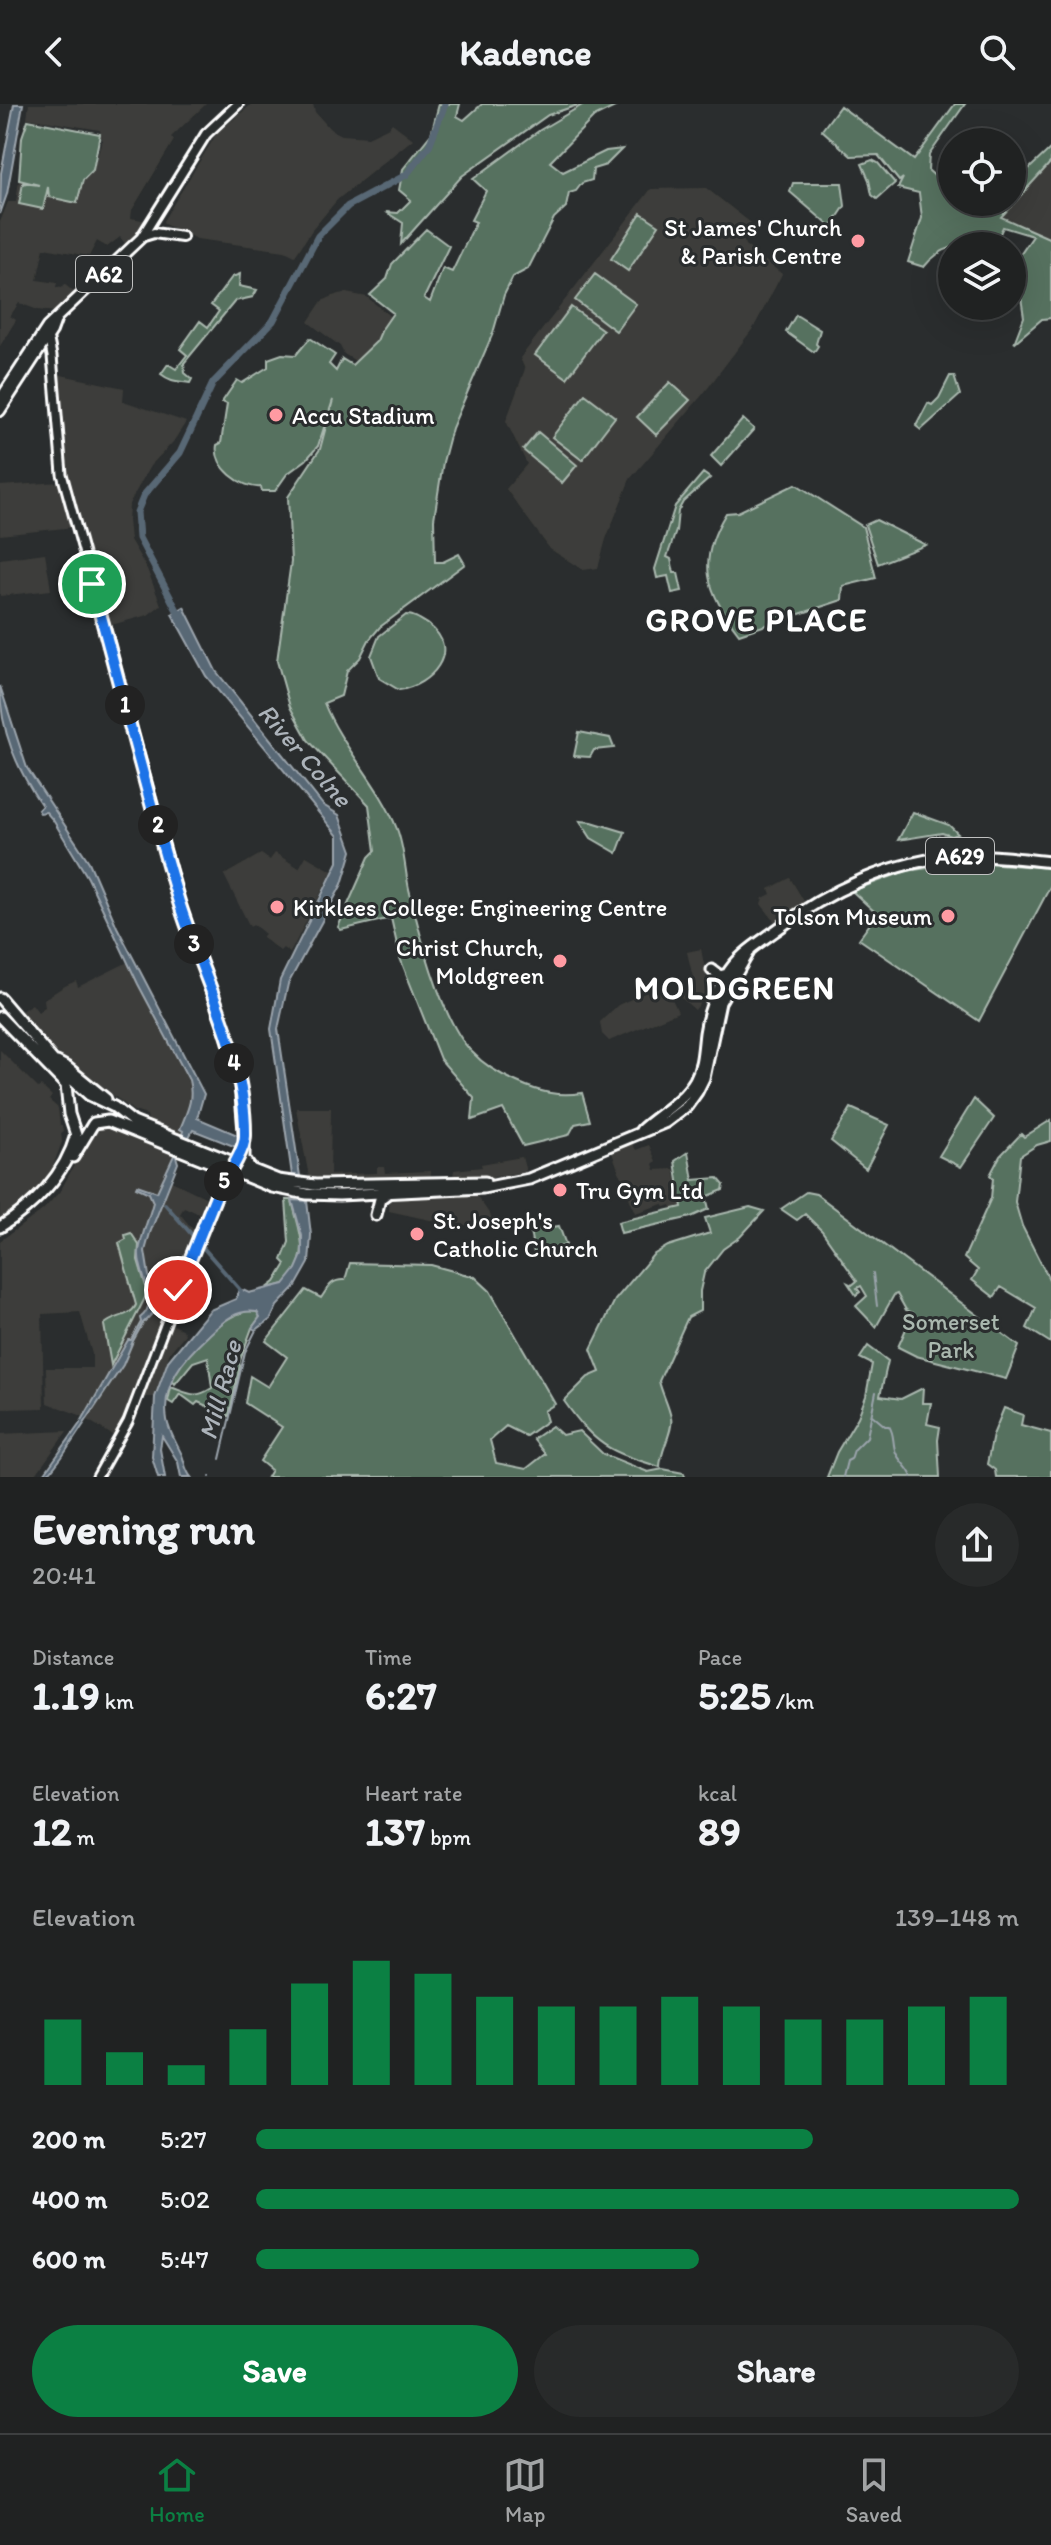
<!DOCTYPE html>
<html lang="en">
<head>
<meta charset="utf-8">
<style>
  body { margin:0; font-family:Itim,sans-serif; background:#282a2a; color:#f1f3f6; height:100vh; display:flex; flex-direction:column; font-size:30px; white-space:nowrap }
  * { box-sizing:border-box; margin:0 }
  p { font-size:26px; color:#a2a4a5 }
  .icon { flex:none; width:44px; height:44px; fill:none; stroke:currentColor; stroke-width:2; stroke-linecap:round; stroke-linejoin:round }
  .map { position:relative; height:1373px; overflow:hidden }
  .drawer { display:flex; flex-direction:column; background:#202222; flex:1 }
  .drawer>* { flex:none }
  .controls { position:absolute; left:938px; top:24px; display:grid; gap:16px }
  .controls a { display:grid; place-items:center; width:88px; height:88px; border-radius:50%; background:#202222; box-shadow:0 8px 32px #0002,0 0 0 2px #3d3f40; font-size:40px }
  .pin { position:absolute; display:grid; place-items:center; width:68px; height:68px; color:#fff; margin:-34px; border:4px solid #fff; border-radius:50%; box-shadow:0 2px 8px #0007 }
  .km { position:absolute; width:40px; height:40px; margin:-20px; border-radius:50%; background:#222; color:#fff; font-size:22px; line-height:40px; text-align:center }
  .round { display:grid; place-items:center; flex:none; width:84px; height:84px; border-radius:42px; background:#282a2a }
  .head { display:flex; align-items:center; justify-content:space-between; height:136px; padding:0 32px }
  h1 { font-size:44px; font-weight:800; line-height:60px }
  .stats { display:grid; grid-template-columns:repeat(3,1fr); gap:12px; height:136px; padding:8px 32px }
  .stats div { display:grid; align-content:center }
  .stats b { font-size:40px; font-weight:800 }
  .stats small { font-size:22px; font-weight:400 }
  .stats p { font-size:22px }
  .chart { height:224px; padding:16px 32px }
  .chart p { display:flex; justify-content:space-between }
  .chart svg { width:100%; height:144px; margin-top:8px; stroke:#0b8043; stroke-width:6 }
  .button { display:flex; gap:16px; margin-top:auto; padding:16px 32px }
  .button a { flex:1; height:92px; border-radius:48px; background:#0b8043; color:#fff; font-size:32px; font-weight:800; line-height:92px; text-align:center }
  .button a+a { background:#282a2a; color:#f1f3f6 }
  ul { padding:0 32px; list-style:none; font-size:26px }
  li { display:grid; grid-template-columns:128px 96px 1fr; align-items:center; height:60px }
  li i { height:20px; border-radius:10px; background:#0b8043 }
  header { display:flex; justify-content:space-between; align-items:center; height:104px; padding:0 32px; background:#202222; font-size:36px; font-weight:800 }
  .menu { display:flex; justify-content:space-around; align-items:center; height:112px; border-top:2px solid #3d3f40; background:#202222; font-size:22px; color:#a2a4a5 }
  .menu a { display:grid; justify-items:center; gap:4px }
  .menu .selected { color:#0b8043 }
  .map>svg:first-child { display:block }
</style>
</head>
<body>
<header><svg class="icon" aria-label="back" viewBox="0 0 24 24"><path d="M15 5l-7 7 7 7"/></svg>Kadence<svg class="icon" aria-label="search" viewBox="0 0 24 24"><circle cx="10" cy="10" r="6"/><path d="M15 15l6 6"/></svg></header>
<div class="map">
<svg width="1051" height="1373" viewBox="0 0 1051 1373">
  <rect width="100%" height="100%" fill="#2a2d2e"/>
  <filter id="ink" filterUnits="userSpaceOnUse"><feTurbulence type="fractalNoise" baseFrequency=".0125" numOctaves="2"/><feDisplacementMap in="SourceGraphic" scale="16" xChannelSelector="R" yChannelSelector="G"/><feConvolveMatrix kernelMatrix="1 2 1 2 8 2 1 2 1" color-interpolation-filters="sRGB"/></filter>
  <g filter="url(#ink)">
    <!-- built -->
    <path fill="#3e3e3a" d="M29,0H206L171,33L174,36L132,106L131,114L147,117L126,141L120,133L107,143L97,137L89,152L44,144L37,176L57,179L56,183L62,184L64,180L75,189L57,208L38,206L19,199L10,212L16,216L0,242V118L8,98H16L19,76L50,83V93L77,99L83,76L93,66L102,37L100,26L27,14Z
      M252,0H313L315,8L330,25L342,31L368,33L389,23L392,19L413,35L337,96L312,126L295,152L285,147L197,135L164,120L163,117L217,29Z
      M1051,58V135L1001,113Z
      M706,84L751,119L742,130L745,141L782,170L754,223L704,289L630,375L606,435L598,464L583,466L550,445L506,385L527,360L506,317L525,265L520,254L651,85Z
      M346,189L367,193L393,215L381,239L359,259L344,250L340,242L308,218L322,197L338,190Z
      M56,270L124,284L123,297L186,318L173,338L150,362L129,400L128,417L130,436L147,465L161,501L148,511L111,521L107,517L66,369Z
      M61,378L74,423L0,431V382Z
      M45,449L51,486L0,492V455Z
      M275,749L299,764L306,752L332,767L290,849L283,844L280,847L262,833L265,830L253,820L250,823L224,771L261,750L270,756Z
      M790,774L805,799L776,819L761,800L763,794L771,790L769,785Z
      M701,845L709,886L695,906L678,891L683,887L688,890L695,882L687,848Z
      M128,858L190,981V1005L180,1025L183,1027L181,1034L149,1021L147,1011L134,1007L44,939L18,909L32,900L38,908L45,903L44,895L65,882L76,877L78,883Z
      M667,884L678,908L609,937L602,930L600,918L618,901L647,888L650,892Z
      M0,946L38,984L41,982L52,992L49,996L58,1004L60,1022H62L63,1028L61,1029L62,1038L53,1062L55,1069L26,1105L0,1120Z
      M296,1004H331L330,1071L377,1069V1063H384L385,1069L431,1067L429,1092L450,1093L454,1066L482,1063L481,1060L522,1053L526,1068L478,1075L477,1092L495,1118L487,1124L430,1116L389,1107L391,1077L310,1078Z
      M103,1021L174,1049L163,1073L211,1096L204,1112L184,1103L180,1110L197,1130L170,1219L183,1226L185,1230L170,1248L154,1293H136L117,1334L80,1311L47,1299L46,1264H92V1250L80,1208L42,1210L44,1304L0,1305V1137L43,1106L61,1086L92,1027Z
      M632,1039L636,1046L649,1041L656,1057L653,1060L655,1066L674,1065L681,1102L672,1105L671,1101L665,1103L663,1100L635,1109L612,1049Z
      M67,1327L34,1373H0V1330Z"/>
    <!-- green -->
    <path fill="#56715f" stroke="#aab8af" stroke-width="2" d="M439,0H460L457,12L464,16L482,0H581L548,11L462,72L401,140L403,119L386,108L398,109L411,96L399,86L403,65L431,30Z
      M584,0H621L594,13L550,58L563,68L606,47L622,45L606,61L593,65L592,76L582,79L576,87L569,89L566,103L554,114L528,165L513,173L504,191L493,229L452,324L443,358L434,415L435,458H443L459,450L465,460L380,523L369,536L360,554L347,567L341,592L324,599C342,644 379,679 397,725C404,743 405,766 409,785C419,828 441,917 472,948C484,961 501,971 517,978C539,988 558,993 582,989L590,1017L575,1020L569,1031L523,1042L503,1005L472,1016L474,994L440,955L400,854L391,814L341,826L338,823L369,753L375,747L369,701L308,636L290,603L277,557L291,458L288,393L320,345L333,296L318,342L306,356L287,370L275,387H262L261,383C242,385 213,363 217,341L221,339L227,300L222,298L237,276L242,279L268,263V255L282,250L296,251L310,234L335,251L329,260L336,267L342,255L352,261L377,237L382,225L393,209L370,191L387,175L392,160L426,125L449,142L424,194L430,198L443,164L452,168L476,118L471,116L486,87L473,75L540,26Z
      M955,0H965L929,51L928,66L938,75L947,74L952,77V98H984L990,102L994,98H1012V81L1051,44V58L1001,113L1051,135V214L1042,215L1014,239L1024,213L1021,193L1012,179V149L1020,151L1033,132L1003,123L994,142C963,142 945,137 924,163L908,158L922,114L919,89L898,84L903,74L899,77L878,51L851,52L822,26L840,2L914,56Z
      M28,16L100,30L93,66L83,76L77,99L49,93L48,83L43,105L19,100L23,79L39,81L19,76L22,33Z
      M872,56L878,59L895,79L877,95L872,91L869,76L862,60Z
      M793,79H842L845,102L831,123L790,88Z
      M641,109L659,121L628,167L611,155Z
      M240,170L239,182L257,186L253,193L235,197L184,259L185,269L192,275L190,279C178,277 171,278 161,270L168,260L176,265L187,251L180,245L200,217L208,223L219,207L211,201L232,173Z
      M595,170L636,200L616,227L575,196Z
      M571,203L603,226L567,274L535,251Z
      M796,211L820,226L816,240L818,242L814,248L786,228Z
      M950,272H954L960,291L921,326L916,322L928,299L932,301L939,294Z
      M670,278L690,296L656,331L637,313Z
      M585,290L615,313L582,356L552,333Z
      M743,315L754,325L721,362L711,352Z
      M538,328L577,361L562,379L523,346Z
      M703,369L710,374L683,398L678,407L676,427L667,453L671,455L674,469H678L682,487L672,489L668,472L657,474L655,465L675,402Z
      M796,380L863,423L876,474L843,482L842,496L739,530C706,486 696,458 726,409L738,408Z
      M876,416L926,441L878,460L865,421Z
      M406,511C415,511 421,516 429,521C463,547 430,582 399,586L379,574L371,552L379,532Z
      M579,628L610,634L614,644L594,646L590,653L574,652Z
      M913,708L949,721L958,730L952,732L942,729L898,736Z
      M580,717L592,718L625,728L617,749L591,734Z
      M972,758L1051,764V781L979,917L859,835L877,810L852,787L906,767Z
      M974,995L994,1014L961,1063L939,1052Z
      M851,1004L889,1021L866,1065L831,1037Z
      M1051,1016V1037L1037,1041L1020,1052L1015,1098L1022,1122L1051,1179V1239L1027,1224L1036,1204L1001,1183L994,1193L972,1176L978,1166L964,1154L991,1094L993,1074L990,1071L1000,1052L1021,1030L1024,1033Z
      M688,1048L693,1076L718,1074L724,1081L723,1086L706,1093L709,1105L691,1113L621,1129L618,1118L682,1103L675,1057Z
      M806,1088L816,1090L1019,1242L1006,1275L916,1252L898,1243L913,1209L906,1206L897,1190L894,1191L876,1223L856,1202L867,1192L861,1182L857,1184L860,1188L856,1191L848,1179L852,1181L857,1177L822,1127L805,1110L797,1116L781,1105Z
      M286,1096H292C297,1122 311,1146 293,1170C291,1173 287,1179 284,1180C279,1182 271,1183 266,1185L275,1178L286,1160L282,1156L289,1138Z
      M750,1103L764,1107L740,1133L723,1145L704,1169L700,1187V1207L688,1213L659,1277C662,1290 669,1302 671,1314C674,1326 660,1347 660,1363C608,1347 596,1342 564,1297L588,1273L600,1268L591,1245L615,1196L653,1151L668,1142L710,1129L705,1114Z
      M559,1122L566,1141L534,1149L530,1127Z
      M131,1129L139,1141L138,1156L147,1186L146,1192L111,1261L104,1221C113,1211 130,1214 136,1201L119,1139L126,1135L125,1131Z
      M350,1159L431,1161L475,1173L490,1187L555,1300L544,1307L547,1317L526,1332L506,1322L490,1336L496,1359L526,1365L545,1350L533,1335L552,1322L562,1331L579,1327L603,1350L648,1368L663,1365L684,1369L685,1373H267L271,1366L260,1357L282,1323L245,1299L250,1272L268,1283L287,1253L266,1237L306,1186L321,1194C328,1184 331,1175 345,1176Z
      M248,1207L257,1208L260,1213L252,1224L239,1259L240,1262L229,1312L198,1298L195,1301L180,1290L173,1300L168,1297L171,1283C190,1290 195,1295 212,1284L208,1253L193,1258L175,1280L171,1275C186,1250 219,1212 248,1207Z
      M868,1242L888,1257L880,1292L901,1295L923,1284L922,1299H931L927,1320L940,1323L938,1336L940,1373H827L837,1348L858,1313L866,1292L872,1260L860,1254Z
      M1004,1304L1023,1311L1021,1321L1051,1329V1373H996L995,1366L987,1360L993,1331Z"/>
    <!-- water -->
    <path fill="#596775" stroke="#9ba4ac" stroke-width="2" d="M14,0H23L7,90L0,110L1,69Z
      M184,503L216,567L323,701L339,711L352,747L342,780L288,880L278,925L300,1072L292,1071L271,925L280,876L338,758V732L206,572L172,510Z
      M0,582L27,664L89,758L117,823L204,990L197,1014L240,1032L236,1043L193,1026L189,1033L181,1034L183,1027L180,1025C187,1007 194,996 189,976L138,880L88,774L53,716L46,708L40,709L38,706L42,702C17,665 0,627 0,582Z
      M175,1049L178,1059L150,1129L145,1147L149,1172L160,1193L154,1208L143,1219L133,1237L123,1261L62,1353L51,1367L42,1373L81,1318L128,1236H131L141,1218L140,1214C162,1197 137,1171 139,1148C141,1131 149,1115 153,1098L149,1089L136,1083L137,1081L157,1088Z
      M292,1096L307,1097L311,1131L309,1159L296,1182L277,1202L271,1215L256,1226L252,1224L260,1213L257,1208C235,1205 224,1217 209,1231C184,1254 161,1280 167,1316C169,1328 177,1340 182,1351C185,1359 185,1366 191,1373H181L178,1358L162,1332L160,1345L165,1373H158L152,1353L155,1293L168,1257L210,1206L236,1195L238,1188L243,1186L249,1189L284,1180L296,1165L302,1151V1132Z"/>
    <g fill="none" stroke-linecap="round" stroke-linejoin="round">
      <!-- stream -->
      <path stroke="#9ba4ac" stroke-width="2" d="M873,1169L877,1202
        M872,1311L885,1322H889C895,1331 892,1339 896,1349C900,1358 909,1364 912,1373
        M220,1355L245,1248L256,1226
        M210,1373V1372
        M843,1373L847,1357L851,1355L854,1346L867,1333L876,1288"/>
      <!-- canal -->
      <path stroke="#596775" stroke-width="4" d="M165,1100L241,1187"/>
      <!-- river -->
      <path stroke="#596775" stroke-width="7" d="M180,512L139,434L137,408L144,391L180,349L213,279L273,217L318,132L348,102L406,71L429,42L445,0"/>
      <defs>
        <path id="secondary" d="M43,232L49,236L52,252L62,370L180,799L227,931L239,979L244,1039L227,1073L221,1079
          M97,1373L128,1318L221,1075"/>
        <path id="primary" d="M144,132L154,129L182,133
          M0,295L47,223L141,134L206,30L238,0
          M0,307L52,227L56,216"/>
        <path id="trunk" d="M712,866L720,872L727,870
          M0,894L62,967L89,991L114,1003L133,1018L278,1076L315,1081L485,1078
          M0,913L66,981L69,1010L76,1031C65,1071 34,1102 0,1123
          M57,958L68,964L106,995
          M94,1019L108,1017L272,1083L307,1090L339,1091L483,1084L529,1075L666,1018L687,1002L697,988L704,974L720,898L749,848
          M641,1026C660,1009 682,998 695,976C703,961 703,945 705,929C708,908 715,889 726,872C737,852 757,840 775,827C827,787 893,756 960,752C990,750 1021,755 1051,758
          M244,1042V1055L251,1065
          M73,1053L93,1020
          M376,1111L380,1095L388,1089"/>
      </defs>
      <!-- secondary casing -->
      <use href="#secondary" stroke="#fff" stroke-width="13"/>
      <!-- primary casing -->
      <use href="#primary" stroke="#fff" stroke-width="14"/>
      <!-- trunk casing -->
      <use href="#trunk" stroke="#fff" stroke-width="15"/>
      <!-- secondary -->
      <use href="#secondary" stroke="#2a2d2e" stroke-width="7"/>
      <!-- primary -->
      <use href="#primary" stroke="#2a2d2e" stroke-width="8"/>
      <!-- trunk -->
      <use href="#trunk" stroke="#2a2d2e" stroke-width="9"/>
    </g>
  </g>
  <g fill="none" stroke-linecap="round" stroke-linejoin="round" filter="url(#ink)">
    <defs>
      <path id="route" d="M92,480C122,586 147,693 179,798C202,873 246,950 245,1032C245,1044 230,1070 221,1079L178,1186"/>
    </defs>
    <!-- route casing -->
    <use href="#route" stroke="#fff" stroke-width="16"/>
    <!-- route -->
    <use href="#route" stroke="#1a73e8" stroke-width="10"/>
  </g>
  <!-- markers -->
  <g fill="#ff9aa2" stroke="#2a2d2e" stroke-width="3">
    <circle cx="858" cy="137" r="8"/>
    <circle cx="276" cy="311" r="8"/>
    <circle cx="277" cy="803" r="8"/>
    <circle cx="948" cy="812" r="8"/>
    <circle cx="560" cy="857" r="8"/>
    <circle cx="560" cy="1086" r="8"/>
    <circle cx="417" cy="1130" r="8"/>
  </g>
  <g text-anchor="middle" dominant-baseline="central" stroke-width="6" stroke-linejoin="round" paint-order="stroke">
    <!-- shield labels -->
    <g fill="#2a2d2e" stroke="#bfc0c0" stroke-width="2">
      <rect x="76" y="152" width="56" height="36" rx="6"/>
      <rect x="926" y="734" width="68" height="36" rx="6"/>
    </g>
    <g font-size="22" font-weight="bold" fill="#fff">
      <text x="104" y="170">A62</text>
      <text x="960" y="752">A629</text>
    </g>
    <!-- poi labels -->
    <g font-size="24" fill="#fff" stroke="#2a2d2e" text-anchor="start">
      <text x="842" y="123" text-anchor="end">St James' Church<tspan x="842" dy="28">&amp; Parish Centre</tspan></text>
      <text x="292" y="311">Accu Stadium</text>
      <text x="293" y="803">Kirklees College: Engineering Centre</text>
      <text x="932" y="812" text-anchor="end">Tolson Museum</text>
      <text x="544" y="843" text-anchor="end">Christ Church,<tspan x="544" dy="28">Moldgreen</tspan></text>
      <text x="576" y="1086">Tru Gym Ltd</text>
      <text x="433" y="1116">St. Joseph's<tspan x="433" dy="28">Catholic Church</tspan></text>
    </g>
    <!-- park labels -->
    <g font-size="24" fill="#aab8af" stroke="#2a2d2e">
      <text x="951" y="1217">Somerset<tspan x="951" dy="28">Park</tspan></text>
    </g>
    <!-- water labels -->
    <g font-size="26" font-style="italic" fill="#acb3ba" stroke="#2a2d2e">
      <text transform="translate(305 651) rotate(49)">River Colne</text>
      <text transform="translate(220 1286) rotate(-75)">Mill Race</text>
    </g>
    <!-- district labels -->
    <g font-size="32" font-weight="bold" letter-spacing="2" fill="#fff" stroke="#2a2d2e">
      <text x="757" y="516">GROVE PLACE</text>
      <text x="735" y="884">MOLDGREEN</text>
    </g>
  </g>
</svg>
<div class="controls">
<a><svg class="icon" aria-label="locate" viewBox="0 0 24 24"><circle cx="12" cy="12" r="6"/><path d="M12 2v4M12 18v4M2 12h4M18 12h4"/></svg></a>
<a><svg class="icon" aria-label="layers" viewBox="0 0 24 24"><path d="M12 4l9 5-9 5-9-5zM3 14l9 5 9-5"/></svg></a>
</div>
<div class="pin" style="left:92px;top:480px;background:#1e9e55"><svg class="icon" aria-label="arrive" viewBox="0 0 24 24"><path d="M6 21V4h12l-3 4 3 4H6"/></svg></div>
<div class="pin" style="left:178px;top:1186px;background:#d93025"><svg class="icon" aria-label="check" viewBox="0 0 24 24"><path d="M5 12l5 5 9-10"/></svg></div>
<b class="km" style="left:125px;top:601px">1</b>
<b class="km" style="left:158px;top:721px">2</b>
<b class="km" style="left:194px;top:840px">3</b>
<b class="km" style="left:234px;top:959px">4</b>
<b class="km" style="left:224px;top:1077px">5</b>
</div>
<section class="drawer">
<div class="head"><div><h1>Evening run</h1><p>20:41</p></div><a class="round"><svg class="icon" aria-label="share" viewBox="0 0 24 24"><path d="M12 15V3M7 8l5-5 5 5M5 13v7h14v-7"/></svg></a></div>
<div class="stats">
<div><p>Distance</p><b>1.19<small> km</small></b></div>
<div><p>Time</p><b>6:27</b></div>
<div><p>Pace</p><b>5:25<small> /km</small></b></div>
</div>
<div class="stats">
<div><p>Elevation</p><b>12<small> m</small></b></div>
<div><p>Heart rate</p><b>137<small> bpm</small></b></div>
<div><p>kcal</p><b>89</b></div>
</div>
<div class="chart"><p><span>Elevation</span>139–148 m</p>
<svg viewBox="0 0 160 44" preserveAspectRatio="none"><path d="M5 44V24M15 44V34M25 44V38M35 44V27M45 44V13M55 44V6M65 44V10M75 44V17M85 44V20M95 44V20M105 44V17M115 44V20M125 44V24M135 44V24M145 44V20M155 44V17"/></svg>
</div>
<ul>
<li><b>200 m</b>5:27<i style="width:73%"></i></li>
<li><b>400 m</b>5:02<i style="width:100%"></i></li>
<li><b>600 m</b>5:47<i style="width:58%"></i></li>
</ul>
<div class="button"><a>Save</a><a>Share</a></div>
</section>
<nav class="menu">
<a class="selected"><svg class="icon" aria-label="home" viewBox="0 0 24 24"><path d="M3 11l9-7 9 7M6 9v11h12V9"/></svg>Home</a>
<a><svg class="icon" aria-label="map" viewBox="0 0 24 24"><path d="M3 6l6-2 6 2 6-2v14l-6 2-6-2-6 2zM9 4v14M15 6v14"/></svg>Map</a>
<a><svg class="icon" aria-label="saved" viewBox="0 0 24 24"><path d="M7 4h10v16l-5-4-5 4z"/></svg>Saved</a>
</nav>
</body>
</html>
